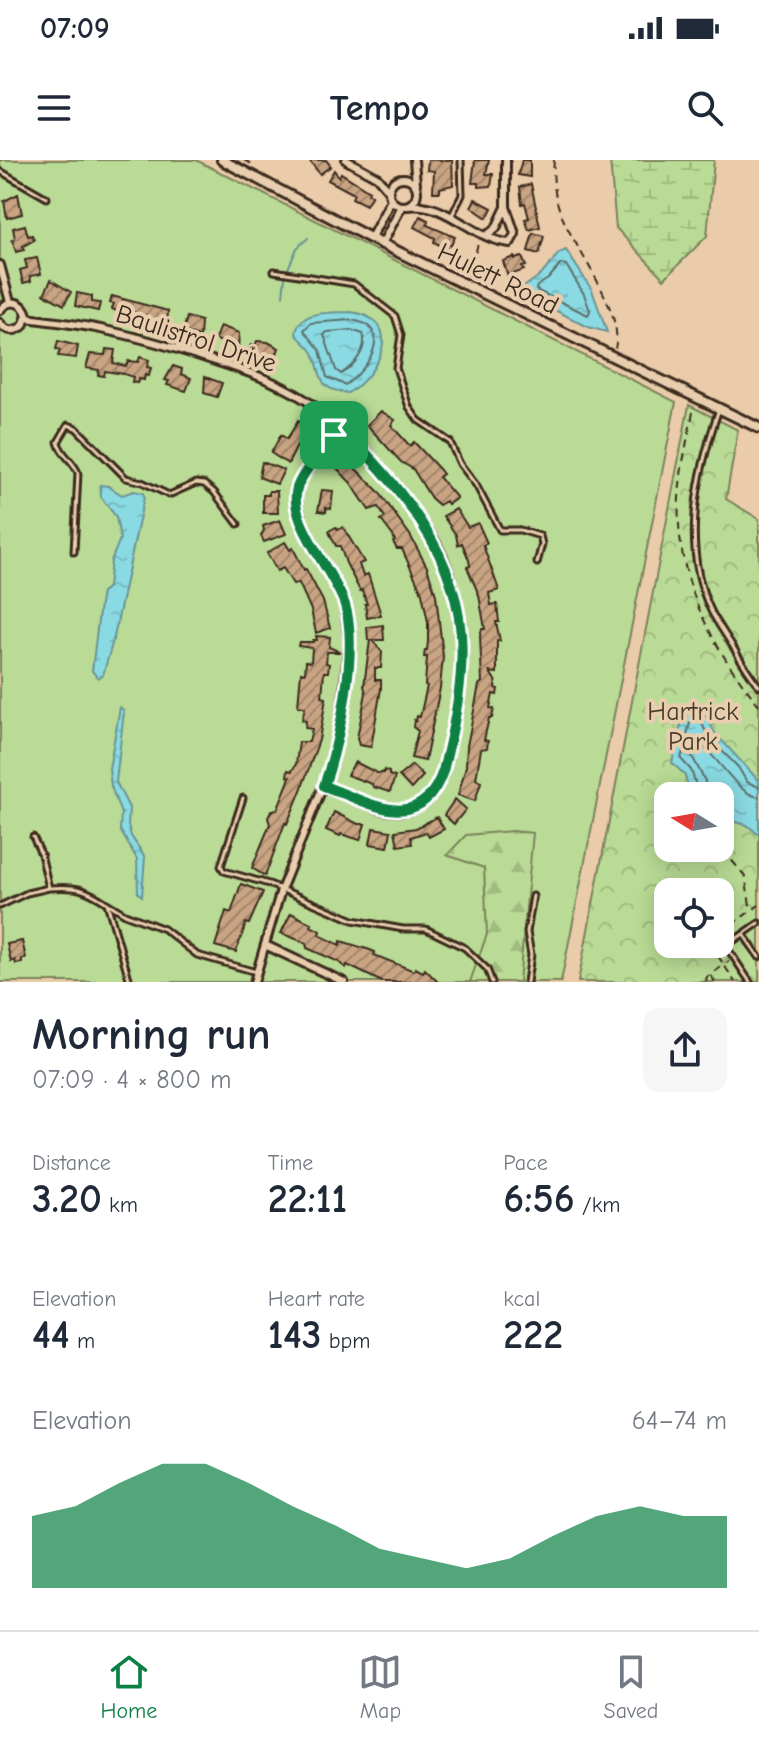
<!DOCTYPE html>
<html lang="en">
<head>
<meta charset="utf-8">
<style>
  body { margin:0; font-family:"Comic Neue",sans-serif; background:#f6f6f7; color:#1f2937; height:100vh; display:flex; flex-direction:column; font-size:30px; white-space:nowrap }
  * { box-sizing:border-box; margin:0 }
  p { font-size:26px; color:#747a83 }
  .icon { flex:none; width:44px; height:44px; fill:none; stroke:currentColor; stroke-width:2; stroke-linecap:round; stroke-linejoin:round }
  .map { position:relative; height:822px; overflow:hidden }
  .side { display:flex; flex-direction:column; background:#fff; flex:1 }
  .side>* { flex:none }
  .needle { width:52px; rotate:281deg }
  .controls { position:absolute; left:654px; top:622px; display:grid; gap:16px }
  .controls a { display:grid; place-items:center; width:80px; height:80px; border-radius:16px; background:#fff; box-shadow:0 4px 20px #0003; font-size:40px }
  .pin { position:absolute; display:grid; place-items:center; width:68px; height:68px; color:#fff; margin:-34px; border-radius:16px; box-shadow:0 4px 12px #0006 }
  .round { display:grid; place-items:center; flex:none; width:84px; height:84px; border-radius:16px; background:#f6f6f7 }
  .summary { display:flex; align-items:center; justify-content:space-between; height:136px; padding:0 32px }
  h1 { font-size:44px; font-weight:700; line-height:60px }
  .metrics { display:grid; grid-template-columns:repeat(3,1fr); gap:12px; height:136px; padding:8px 32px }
  .metrics div { display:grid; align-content:center }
  .metrics b { font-size:40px; font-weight:700 }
  .metrics small { font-size:22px; font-weight:400 }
  .metrics p { font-size:22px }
  .chart { height:224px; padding:16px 32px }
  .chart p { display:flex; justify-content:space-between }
  .chart svg { width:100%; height:144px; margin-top:8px; fill:#0b8043; opacity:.7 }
  .status { display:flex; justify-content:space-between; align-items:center; height:56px; padding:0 40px; background:#fff; direction:ltr }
  .status svg { height:22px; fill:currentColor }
  header { display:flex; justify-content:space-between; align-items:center; height:104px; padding:0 32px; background:#fff; font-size:36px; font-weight:700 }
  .tab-bar { display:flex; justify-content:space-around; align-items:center; height:112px; border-top:2px solid #e0e1e3; background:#fff; font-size:22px; color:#747a83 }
  .tab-bar a { display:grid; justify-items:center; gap:4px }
  .tab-bar .selected { color:#0b8043 }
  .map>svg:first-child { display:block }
</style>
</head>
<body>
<div class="status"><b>07:09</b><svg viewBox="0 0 49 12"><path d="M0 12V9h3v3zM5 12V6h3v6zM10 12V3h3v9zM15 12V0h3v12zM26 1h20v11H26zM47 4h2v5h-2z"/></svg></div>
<header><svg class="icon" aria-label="menu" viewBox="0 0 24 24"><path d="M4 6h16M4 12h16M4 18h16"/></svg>Tempo<svg class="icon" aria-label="search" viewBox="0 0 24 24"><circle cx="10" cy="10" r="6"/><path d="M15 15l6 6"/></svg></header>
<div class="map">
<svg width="759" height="822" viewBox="0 0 759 822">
  <defs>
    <pattern id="forest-firs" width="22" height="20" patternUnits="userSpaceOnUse" patternTransform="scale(2)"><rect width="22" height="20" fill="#b9db95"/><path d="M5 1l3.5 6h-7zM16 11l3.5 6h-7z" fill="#a0bc80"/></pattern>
    <pattern id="wetland-marsh" width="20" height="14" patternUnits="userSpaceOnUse" patternTransform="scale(2)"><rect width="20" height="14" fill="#b9db95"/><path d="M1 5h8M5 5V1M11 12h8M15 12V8" fill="none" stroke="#a0bc80"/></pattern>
    <pattern id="park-crowns" width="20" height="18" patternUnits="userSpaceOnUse" patternTransform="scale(2)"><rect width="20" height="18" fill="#b9db95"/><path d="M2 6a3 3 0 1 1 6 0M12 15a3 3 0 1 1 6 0" fill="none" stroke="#a0bc80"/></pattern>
    <pattern id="water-ripples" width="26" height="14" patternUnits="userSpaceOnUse" patternTransform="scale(2)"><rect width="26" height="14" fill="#8adae3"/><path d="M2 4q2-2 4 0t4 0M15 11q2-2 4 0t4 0" fill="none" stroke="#78bbc2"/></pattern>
    <pattern id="building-hatch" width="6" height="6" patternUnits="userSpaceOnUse" patternTransform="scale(2)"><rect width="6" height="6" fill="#c8a483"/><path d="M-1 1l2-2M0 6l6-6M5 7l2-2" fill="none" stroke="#a4866b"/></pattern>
  </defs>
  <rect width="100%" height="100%" fill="#eaccaa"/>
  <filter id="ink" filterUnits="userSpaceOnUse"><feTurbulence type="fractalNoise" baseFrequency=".0125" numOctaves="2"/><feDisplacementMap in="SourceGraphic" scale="16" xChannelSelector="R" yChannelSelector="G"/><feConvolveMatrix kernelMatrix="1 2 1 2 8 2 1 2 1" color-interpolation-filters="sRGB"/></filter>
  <g filter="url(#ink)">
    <!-- grass -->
    <path fill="#b9db95" stroke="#7a825a" stroke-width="2" d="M0,0H196L676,242L561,822H0Z"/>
    <!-- forest -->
    <path fill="url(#forest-firs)" stroke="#7a825a" stroke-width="2" d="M512,671L533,673L519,822H470L487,774L484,708L447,695L466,675Z"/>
    <!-- wetland -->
    <path fill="url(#wetland-marsh)" stroke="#7a825a" stroke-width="2" d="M610,0H714L707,76L664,119L616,68Z"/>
    <!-- park -->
    <path fill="url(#park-crowns)" stroke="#7a825a" stroke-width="2" fill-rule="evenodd" d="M689,245L738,270L726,339L759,359V822H578ZM668,636H720V688H668ZM668,732H720V784H668Z"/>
    <!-- water -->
    <path fill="url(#water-ripples)" stroke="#6a9494" stroke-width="2" d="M566,90L592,130L607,172L588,167L518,131L542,114L559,93Z
      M351,152C406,159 380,214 348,233C315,229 324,217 313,193C309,185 301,181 296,174C298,149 332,153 351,152Z
      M100,325L108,326L122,335L134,331L143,333L144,337L114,477L103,515L98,518L92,511L100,444L102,433L108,427L111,401L120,379L116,357L101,337Z
      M120,547L124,551L116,622L129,648L128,665L131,676L145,697L142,736L138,733L137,699L120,670L121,654L111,626L109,609Z
      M696,550L706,556L715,573L759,621V675L747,665L720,658V636H692L684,614L672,603L683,555Z"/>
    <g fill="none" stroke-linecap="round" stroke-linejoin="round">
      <!-- shore -->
      <path stroke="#5b706d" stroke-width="2" d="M561,104L566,105L584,134L590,151L588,155L536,130L537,126L548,119Z
        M350,160C396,165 369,210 345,225L327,217L320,190L304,170L311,163Z
        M351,170L363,174C368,189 354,206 341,214L336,210L324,175L327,172Z
        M691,636L696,625L691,610L681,599L690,563L695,559L701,562L709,578L738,607L747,622L759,627
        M704,636L705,621L692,596L698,583C719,596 737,635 759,637"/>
      <!-- stream -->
      <path stroke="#6a9494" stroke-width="2" d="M287,111L297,88L308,78
        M283,136L285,117"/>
    </g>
    <!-- building -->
    <path fill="url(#building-hatch)" stroke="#3b2a1e" stroke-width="2" d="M309,0H326L331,6L320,14Z
      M428,0H452L453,25L440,28V32H433L434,11L427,10Z
      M475,0H489L486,14H493L491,26L479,27V23H472Z
      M522,0H530V17L518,15Z
      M334,10L339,17L341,13L369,31L368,34L372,35L366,45L352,38L354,34L328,20Z
      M531,24L540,67L529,70L525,59L529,58L525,43L522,44L520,27Z
      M18,34L22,54L7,58L4,41Z
      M475,39L492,48L487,58L471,47Z
      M420,56L428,60L427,65L455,77L451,85L449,84L447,89L434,82L435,78L414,67Z
      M25,65L28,76L32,75L34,80L23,86L24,90L16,92L12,80L15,79L13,68Z
      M533,73L544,76L539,94L528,91Z
      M514,97L515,99L522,97L526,106L522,107L524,110L508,116L503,101Z
      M37,98L41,114L30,116L31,121L23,123L20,110L27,108L25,100Z
      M51,120L71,132L64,145L44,134Z
      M77,133L92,136V142L100,143L98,151L75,146Z
      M112,136L168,151L167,168L155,165L156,163L145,159L146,156L129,151L127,158L118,156L119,152L112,149L114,144L110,143Z
      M187,157L201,161L200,178L183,171Z
      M220,166L239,173L238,190L215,179Z
      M58,181L78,186L76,198L58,196L60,190L56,189Z
      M257,181L268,182L279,188L275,199L249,192L251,185L255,186Z
      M106,189L115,190L113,203L126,206L128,201L138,202L140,197L149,200L147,207L151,208L149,216L145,215L144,220L139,219L137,223L132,222L133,217L124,214L105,211L104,216L98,215L99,210L86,208L90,194L105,195Z
      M173,206L182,209L181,214L191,218L186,231L167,225L169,221L165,220Z
      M205,217L222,223L217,237L204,233Z
      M381,251L395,260L391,265L410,286L414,282L439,309L443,314L439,317L457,338L448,344L446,341L439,345L431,338L413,309L401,302L367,265Z
      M298,261L309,267L307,270L310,272L302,284L299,282L288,304L271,293L281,275L287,279Z
      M344,297L379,332L410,375L427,407L436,435L443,496L440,528L425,601L411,598L418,571L413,567L414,560L416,561L417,556L420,557L427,526L425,525L427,497H424L425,490H427L428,481V462L422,433L402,389H397L393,382L395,381L393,376L381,360L385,357L378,347L369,350L351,323L335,306Z
      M262,302L284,310L277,324L259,317Z
      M322,330L333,331L331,349L326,348V352L318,351Z
      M269,331H277L278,353H263V335H269Z
      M456,349L468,367L478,363L487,383L483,385L499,430L489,433L491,445L497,444L499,462H496L500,481H497V513L490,512L496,522L495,528L498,529L497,535L493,534L490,548L494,549L492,558H489L484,580L488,581L487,588L481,589L476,619L481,622L475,641L458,635L466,606L467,586L479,525L482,522L480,476L482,469H485L479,435L467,407L470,406L469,400L462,383L458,385L456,375L443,356Z
      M280,360L286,374L264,382L261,376L264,370L263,366Z
      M336,367L338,370L343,367L364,402L359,404L363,416L368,414L381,455L367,458L365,444H367L362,430L360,431L346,403L340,386H336L330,374L329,371Z
      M285,382L290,390L293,388L304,410L306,409L314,424L323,441L330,468L316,473L311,450L299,423L293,424L283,408L277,411L267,393Z
      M383,465L384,480H372L382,492L381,508H375V520H381V529L371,587L359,585L357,578L366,533L364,526L370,480H368L367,467Z
      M316,476L330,477L329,487L340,492H327L326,503L329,504L328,512H324L322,537L326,538L319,580L300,633L287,664L285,663L265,716L252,708L270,664L268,658L271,651L277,650L288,623L290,617L287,616L288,610L292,611L296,604L299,582H309L312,569L305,568L306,561L302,560L305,547L298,546L301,512L305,513L306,501L311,502L312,488L298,486L299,482H313V480H317Z
      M355,602L377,613H383L384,610L389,612V615L395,617L390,632L373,627L372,624L347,615Z
      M412,605L423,616L411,629L399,616Z
      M455,639L466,649L454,664L444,655Z
      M334,652L358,664H365L360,680L341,674L340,676L326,670Z
      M437,657L444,669L429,677L426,672L411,677L412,684L398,686L395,671L416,668Z
      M373,668L391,671L388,687L370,684Z
      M241,724L263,732L249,764L246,763L236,792L215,786L226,751L231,753Z
      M291,753L312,764L311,766L320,771L319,775L340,785L341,781L370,790L375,792L374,795L414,811L415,808L423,812L425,809L438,822H382L347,805L346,808L342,805L339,802L307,788L306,783L281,773Z
      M22,781L26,798L22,799V803L16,804L15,800L11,802L7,784Z"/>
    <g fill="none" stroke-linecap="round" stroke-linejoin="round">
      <defs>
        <path id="service" d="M0,11L47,38
          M451,57L462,35L461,0
          M274,111L354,124L395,156L401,175L396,208L409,247L418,260L450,282L460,304L476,325L500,370H520L540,376L542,384L537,403
          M719,249C697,313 680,389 712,453C718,464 725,474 732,485C740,499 748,513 759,526
          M74,392L78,313C74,301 61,295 58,282L68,265L76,268L126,318L142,322L169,335L196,323L204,324L214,332L238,364
          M243,638L221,706L224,711L269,724L353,760L403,769H426L465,788L487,809L492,822
          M33,677L41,694L49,728C76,726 84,728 107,743L130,822
          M107,743L125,754L164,769L197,795L256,812
          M0,746L27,733L49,728
          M743,774L759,797
          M527,822L531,795L527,772L533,736
          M750,822L726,786L759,763"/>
        <path id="minor" d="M346,0L377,17L389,31
          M414,0L416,24
          M389 32a14 14 0 1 1 28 0a14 14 0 1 1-28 0Z
          M407,46C446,40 473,80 510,83L515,74L506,47V0
          M487,75L496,68L506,47
          M371,78L391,40
          M382,84L402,46
          M0,105L10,142
          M0,150C9,138 23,141 27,155L23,166C15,172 6,172 0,163
          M27,158C53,162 79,164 105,170C142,178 179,189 215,201C246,211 276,221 304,239C338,261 375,298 399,331C412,349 426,366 437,385C471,448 464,525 448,592C442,616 434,647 404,651C378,655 348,634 324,626
          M265,785L344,822
          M254,822L281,730L327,616L340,568L349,484L345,447L333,418L302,365L296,335L300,321L339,269"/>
        <path id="tertiary" d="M222,0L370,78L759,268"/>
      </defs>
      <!-- service casing -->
      <use href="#service" stroke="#3b2a1e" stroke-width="9"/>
      <!-- minor casing -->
      <use href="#minor" stroke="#3b2a1e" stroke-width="12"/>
      <!-- tertiary casing -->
      <use href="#tertiary" stroke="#3b2a1e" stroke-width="14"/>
      <!-- path -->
      <path stroke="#3b2a1e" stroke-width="2" stroke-dasharray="8 6" stroke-linecap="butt" d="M244,0L254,5
        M554,0C552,22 555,41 564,61C578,92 625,154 615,188
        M469,120L479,79
        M693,252C688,277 682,301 680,325C671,410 707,481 759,545
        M734,662L725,689L728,696L745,716L751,751
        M720,773L759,745
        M710,784L724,805L729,801
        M711,816L715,822
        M706,822L707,817L724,805L735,822"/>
      <!-- service -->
      <use href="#service" stroke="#e8ceaf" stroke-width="3"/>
      <!-- minor -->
      <use href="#minor" stroke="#e8ceaf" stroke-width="6"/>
      <!-- tertiary -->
      <use href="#tertiary" stroke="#e8ceaf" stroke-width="8"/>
    </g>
  </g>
  <g fill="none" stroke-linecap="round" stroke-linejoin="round" filter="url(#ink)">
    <defs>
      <path id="route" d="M339,269C367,291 388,316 409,345C476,436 469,507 443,611C420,677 369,642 324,626C339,582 359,490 345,445C335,412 282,356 299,323C308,304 326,286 339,269Z"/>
    </defs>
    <!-- route casing -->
    <use href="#route" stroke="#fff" stroke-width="16"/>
    <!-- route -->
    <use href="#route" stroke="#0b8043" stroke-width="10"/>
  </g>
  <g text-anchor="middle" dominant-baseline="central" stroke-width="8" stroke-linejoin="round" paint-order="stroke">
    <!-- street labels -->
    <g font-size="26" fill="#3b2a1e" stroke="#e8ceaf">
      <text transform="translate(498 119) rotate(26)">Hulett Road</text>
      <text transform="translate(196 179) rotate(18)">Baulistrol Drive</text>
    </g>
    <!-- park labels -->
    <g font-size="26" fill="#483c2a" stroke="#e8ceaf">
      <text x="693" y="552">Hartrick<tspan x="693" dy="30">Park</tspan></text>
    </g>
  </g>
</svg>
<div class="controls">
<a><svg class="needle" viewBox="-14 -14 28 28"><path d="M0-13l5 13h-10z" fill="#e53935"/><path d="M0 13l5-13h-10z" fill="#747a83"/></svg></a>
<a><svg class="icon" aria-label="locate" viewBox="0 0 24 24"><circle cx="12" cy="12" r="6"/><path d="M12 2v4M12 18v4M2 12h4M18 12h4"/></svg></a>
</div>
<div class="pin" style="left:334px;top:275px;background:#1e9e55"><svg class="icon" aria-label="arrive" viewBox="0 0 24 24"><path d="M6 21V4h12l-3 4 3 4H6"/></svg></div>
</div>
<section class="side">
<div class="summary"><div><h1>Morning run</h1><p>07:09 · 4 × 800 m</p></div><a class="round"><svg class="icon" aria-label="share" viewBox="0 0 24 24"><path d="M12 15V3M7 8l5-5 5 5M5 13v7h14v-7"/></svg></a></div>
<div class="metrics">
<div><p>Distance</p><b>3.20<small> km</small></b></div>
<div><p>Time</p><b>22:11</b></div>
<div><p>Pace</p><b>6:56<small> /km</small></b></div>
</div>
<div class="metrics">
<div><p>Elevation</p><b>44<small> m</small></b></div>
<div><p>Heart rate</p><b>143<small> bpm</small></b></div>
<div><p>kcal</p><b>222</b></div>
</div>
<div class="chart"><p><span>Elevation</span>64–74 m</p>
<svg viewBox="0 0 160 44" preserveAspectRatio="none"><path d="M0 44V22L10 19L20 12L30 6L40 6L50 12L60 19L70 25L80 32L90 35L100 38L110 35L120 28L130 22L140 19L150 22L160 22V44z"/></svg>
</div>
</section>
<nav class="tab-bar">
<a class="selected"><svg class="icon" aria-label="home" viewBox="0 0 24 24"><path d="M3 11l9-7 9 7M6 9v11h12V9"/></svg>Home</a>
<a><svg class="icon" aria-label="map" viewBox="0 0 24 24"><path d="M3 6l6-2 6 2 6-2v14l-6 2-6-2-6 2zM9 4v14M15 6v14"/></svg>Map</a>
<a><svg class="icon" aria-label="saved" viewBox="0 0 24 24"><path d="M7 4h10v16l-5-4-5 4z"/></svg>Saved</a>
</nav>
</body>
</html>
